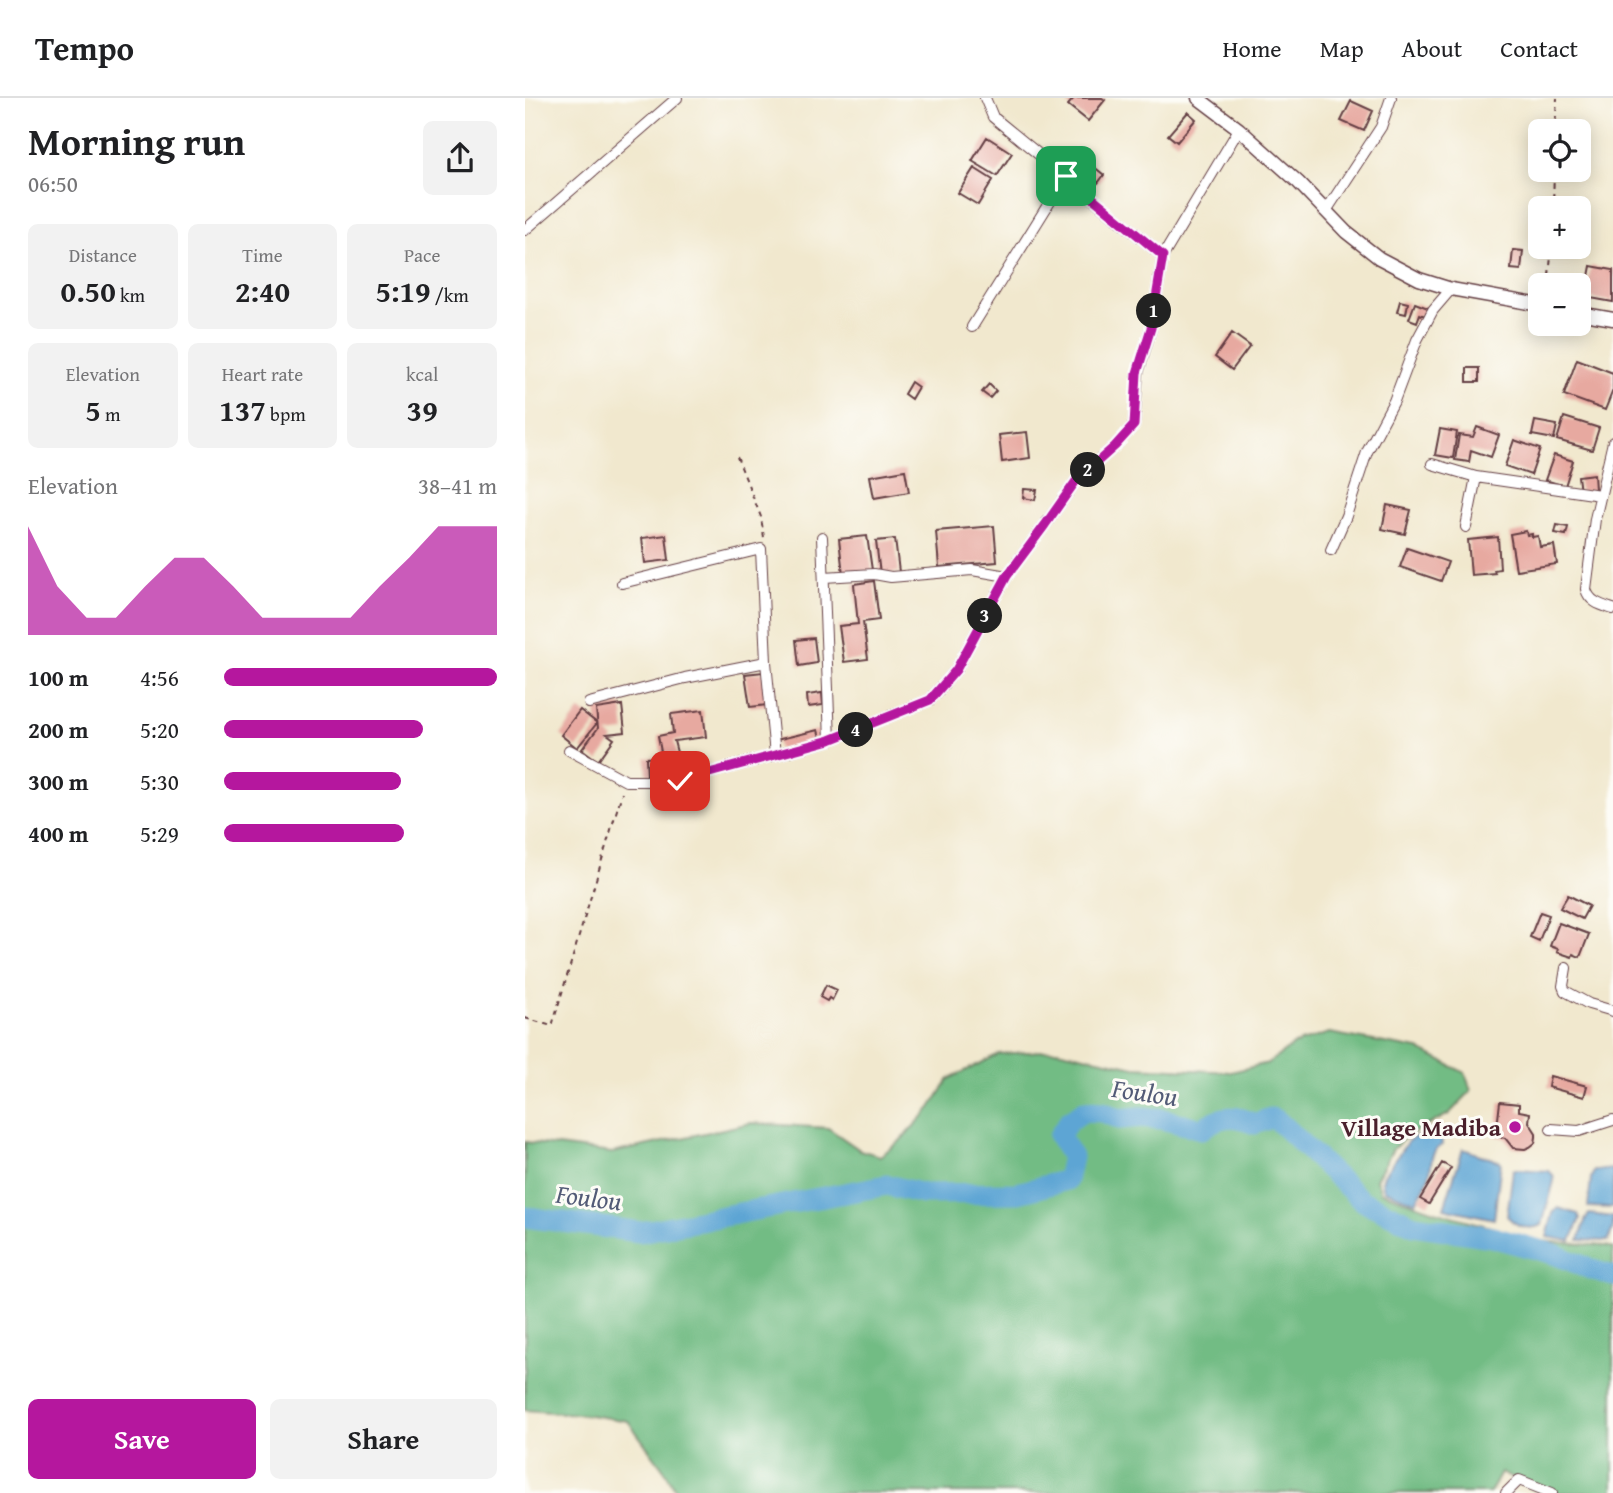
<!DOCTYPE html>
<html lang="en">
<head>
<meta charset="utf-8">
<style>
  body { margin:0; font-family:"Gentium Book Plus",serif; background:#f2f2f2; color:#202124; height:100vh; display:flex; flex-direction:column; font-size:26px; white-space:nowrap }
  * { box-sizing:border-box; margin:0 }
  p { font-size:23px; color:#757577 }
  .icon { flex:none; width:38px; height:38px; fill:none; stroke:currentColor; stroke-width:2; stroke-linecap:round; stroke-linejoin:round }
  .map { position:relative; flex:1; overflow:hidden }
  .panel { display:flex; flex-direction:column; background:#fff; width:525px }
  .panel>* { flex:none }
  .fabs { position:absolute; left:1003px; top:21px; display:grid; gap:14px }
  .fabs a { display:grid; place-items:center; width:63px; height:63px; border-radius:10px; background:#fff; box-shadow:0 4px 18px #0003; font-size:35px }
  .pin { position:absolute; display:grid; place-items:center; width:60px; height:60px; color:#fff; margin:-30px; border-radius:14px; box-shadow:0 4px 10px #0006 }
  .km { position:absolute; width:35px; height:35px; margin:-18px; border-radius:50%; background:#222; color:#fff; font-size:19px; line-height:35px; text-align:center }
  .round { display:grid; place-items:center; flex:none; width:74px; height:74px; border-radius:10px; background:#f2f2f2 }
  .overview { display:flex; align-items:center; justify-content:space-between; height:119px; padding:0 28px }
  h1 { font-size:38px; font-weight:700; line-height:52px }
  .metrics { display:grid; grid-template-columns:repeat(3,1fr); gap:10px; height:119px; padding:7px 28px }
  .metrics div { display:grid; align-content:center; border-radius:10px; background:#f2f2f2; text-align:center }
  .metrics b { font-size:30px; font-weight:700 }
  .metrics small { font-size:19px; font-weight:400 }
  .metrics p { font-size:19px }
  .chart { height:196px; padding:14px 28px }
  .chart p { display:flex; justify-content:space-between }
  .chart svg { width:100%; height:126px; margin-top:7px; fill:#b5179e; opacity:.7 }
  .action { display:flex; gap:14px; margin-top:auto; padding:14px 28px }
  .action a { flex:1; height:80px; border-radius:10px; background:#b5179e; color:#fff; font-size:28px; font-weight:700; line-height:80px; text-align:center }
  .action a+a { background:#f2f2f2; color:#202124 }
  ul { padding:0 28px; list-style:none; font-size:23px }
  li { display:grid; grid-template-columns:112px 84px 1fr; align-items:center; height:52px }
  li i { height:18px; border-radius:9px; background:#b5179e }
  header { display:flex; align-items:center; gap:42px; box-sizing:border-box; height:98px; padding:0 35px; background:#fff; border-bottom:2px solid #e0e0e0 }
  header strong { font-size:33px }
  nav { display:flex; gap:38px; margin-inline-start:auto; font-size:24px }
  main { display:flex; flex:1; min-height:0 }
  .map>svg:first-child { display:block }
</style>
</head>
<body>
<header>
<strong>Tempo</strong>
<nav><a>Home</a><a>Map</a><a>About</a><a>Contact</a></nav>
</header>
<main>
<section class="panel">
<div class="overview"><div><h1>Morning run</h1><p>06:50</p></div><a class="round"><svg class="icon" aria-label="share" viewBox="0 0 24 24"><path d="M12 15V3M7 8l5-5 5 5M5 13v7h14v-7"/></svg></a></div>
<div class="metrics">
<div><p>Distance</p><b>0.50<small> km</small></b></div>
<div><p>Time</p><b>2:40</b></div>
<div><p>Pace</p><b>5:19<small> /km</small></b></div>
</div>
<div class="metrics">
<div><p>Elevation</p><b>5<small> m</small></b></div>
<div><p>Heart rate</p><b>137<small> bpm</small></b></div>
<div><p>kcal</p><b>39</b></div>
</div>
<div class="chart"><p><span>Elevation</span>38–41 m</p>
<svg viewBox="0 0 160 44" preserveAspectRatio="none"><path d="M0 44V6L10 27L20 38L30 38L40 27L50 17L60 17L70 27L80 38L90 38L100 38L110 38L120 27L130 17L140 6L150 6L160 6V44z"/></svg>
</div>
<ul>
<li><b>100 m</b>4:56<i style="width:100%"></i></li>
<li><b>200 m</b>5:20<i style="width:73%"></i></li>
<li><b>300 m</b>5:30<i style="width:65%"></i></li>
<li><b>400 m</b>5:29<i style="width:66%"></i></li>
</ul>
<div class="action"><a>Save</a><a>Share</a></div>
</section>
<div class="map">
<svg width="1088" height="1395" viewBox="0 0 1088 1395">
  <rect width="100%" height="100%" fill="#fdfcf7"/>
  <filter id="ink" filterUnits="userSpaceOnUse"><feTurbulence type="fractalNoise" baseFrequency=".0143" numOctaves="2"/><feDisplacementMap in="SourceGraphic" scale="14" xChannelSelector="R" yChannelSelector="G"/><feConvolveMatrix kernelMatrix="1 2 1 2 8 2 1 2 1" color-interpolation-filters="sRGB"/></filter>
  <filter id="wash" filterUnits="userSpaceOnUse"><feTurbulence type="fractalNoise" baseFrequency=".00686" numOctaves="4" result="noise"/><feDisplacementMap in="SourceGraphic" scale="28" xChannelSelector="R" yChannelSelector="G"/><feGaussianBlur stdDeviation="1.57" result="paint"/><feColorMatrix in="noise" values="0 0 0 0 0 0 0 0 0 0 0 0 0 0 0 0 0 1.4 0 .05"/><feComposite in="paint" operator="in"/></filter>
  <g filter="url(#wash)">
    <rect width="100%" height="100%" fill="#f1e8ce"/>
    <!-- forest -->
    <path fill="#72bc84" stroke="#5e6e58" stroke-width="2" d="M804,935L893,951L940,975L946,993L924,1016L881,1039L868,1051L851,1081L856,1094L910,1113L1014,1143L1081,1148L1088,1150V1395H1017L976,1375L965,1395H152L142,1376L103,1323L64,1317L0,1312V1044L87,1055L226,1025L303,1030L335,1052L355,1058L374,1044L406,1010L424,981L474,956L532,952L610,969L706,974L743,965L770,946Z"/>
    <!-- water -->
    <path fill="#5da5d4" stroke="#546280" stroke-width="2" d="M909,1030L916,1036L917,1047C903,1056 908,1064 904,1078C902,1087 895,1096 891,1104L859,1092L857,1084L859,1077L884,1042Z
      M938,1051L976,1064L969,1121L919,1110Z
      M991,1071L1024,1073L1028,1077L1029,1083L1017,1127C1003,1133 992,1129 982,1118L988,1072Z
      M1088,1071V1110L1063,1109L1066,1080L1069,1073Z
      M1033,1110L1053,1116L1055,1121L1046,1143L1022,1139L1028,1115Z
      M1064,1116L1088,1119V1130L1083,1143L1054,1142L1060,1123Z"/>
    <g fill="none" stroke-linecap="round" stroke-linejoin="round">
      <!-- river -->
      <path stroke="#5da5d4" stroke-width="21" d="M0,1119L115,1134L362,1087L398,1096L493,1095L542,1082L547,1059L534,1038L544,1023L559,1013L578,1014L594,1021L616,1019L637,1021L677,1031C693,1018 710,1015 729,1026L746,1020L752,1022L837,1103L889,1127L967,1139L1029,1156L1068,1172L1088,1178"/>
    </g>
    <g id="blocks">
      <!-- building -->
      <path fill="#e7a9a0" d="M549,0H577L580,2L563,23L543,7Z
        M826,3L848,13L839,33L816,23Z
        M663,14L671,21L652,44L643,37Z
        M462,39L487,55L472,78L447,63Z
        M568,68L579,77L573,85L562,75Z
        M449,70L468,82L453,107L433,95Z
        M988,152L998,153L996,172L986,171Z
        M1066,168L1088,172V204L1060,199Z
        M875,203L883,205L881,216L872,214Z
        M890,205L903,210L900,218L895,216L892,224L884,221Z
        M707,235L725,248L707,272L690,259Z
        M1052,261L1088,275V292L1080,312L1039,297Z
        M942,270H954V284H942Z
        M386,284L393,289L386,301L379,296Z
        M464,286L471,293L465,300L457,294Z
        M1039,319L1074,330L1067,352L1032,342Z
        M1010,323L1032,327L1029,341L1007,337Z
        M952,329L974,337L966,359L946,352L944,364L930,362L934,337L948,339Z
        M915,331L932,334L928,360L910,357Z
        M502,334L505,360L477,364L474,337Z
        M989,342L1015,351L1006,377L980,368Z
        M1029,357L1048,363L1040,388L1020,382Z
        M380,372L384,394L349,400L345,378Z
        M1069,376L1070,392L1055,394L1053,378Z
        M499,391L512,392L510,402L498,400Z
        M862,407L886,412L880,436L857,431Z
        M1032,427L1043,429L1041,437L1030,435Z
        M469,428L472,464L414,469L411,433Z
        M1001,433L1002,437L1007,436V439L1013,438L1015,449L1029,447L1032,466L991,472L985,436Z
        M141,437L144,462L120,465L117,440Z
        M342,438L347,472L318,476L314,441Z
        M973,439L975,471L969,472L970,475L946,477L943,442Z
        M370,441L374,474L355,476L351,443Z
        M882,450L923,464L916,483L875,469Z
        M349,483L354,522L338,524L343,561L319,564L314,528L333,526L329,486Z
        M289,540L292,565L274,568L271,542Z
        M238,574L242,607L225,609L220,576Z
        M297,595L298,607L283,609L282,597Z
        M97,607L100,634L82,636L89,641L73,663L57,651L73,630L71,611Z
        M55,612L72,625L52,650L36,637Z
        M178,612L181,639L149,643L154,662L150,663L151,676L122,677L121,660L137,659L133,638L148,635L146,616Z
        M293,632L296,643L254,653L251,642Z
        M1043,797L1064,808L1057,821L1035,810Z
        M1015,814L1024,817L1014,843L1005,839Z
        M1034,825L1064,836L1055,859L1048,856L1047,859L1032,854L1033,851L1025,848Z
        M301,887L312,892L307,902L304,900L302,903L295,899Z
        M1025,978L1062,988L1059,999L1023,989Z
        M975,1004L994,1006V1013L1005,1015L1004,1024L1011,1035V1039L1010,1045L1005,1049L1000,1051L988,1050L980,1040L971,1038Z
        M917,1065L926,1070L904,1106L895,1101Z"/>
    </g>
  </g>
  <g filter="url(#ink)">
    <use href="#blocks" fill-opacity="0" stroke="#633d43" stroke-width="2"/>
    <g fill="none" stroke-linecap="round" stroke-linejoin="round">
      <defs>
        <path id="minor" d="M460,0L468,19L638,158
          M801,113L856,29L866,0
          M0,132L152,0
          M447,229L541,78
          M1088,344L1070,421L1061,491C1064,504 1076,507 1088,511
          M907,366L951,379L941,429
          M951,379L1075,397
          M297,439L305,642
          M806,452L821,418L842,354L869,303L892,242L908,212L926,191
          M299,479L349,476L366,479L447,472L482,478
          M97,485L236,451L241,564L250,657
          M64,605L160,580L241,564
          M44,652L101,683H155L305,642L405,602L431,572L482,478L520,427L551,383L590,348L609,327L613,275L626,230L638,158L714,31
          M1041,870L1038,888L1040,893L1064,906L1088,913
          M1026,1031L1054,1033L1088,1022
          M981,1395L994,1382L1027,1395"/>
        <path id="tertiary" d="M673,0L714,31L773,84L821,134L854,160L894,181L926,191L1015,207
          M1054,215L1088,221"/>
      </defs>
      <!-- minor casing -->
      <use href="#minor" stroke="#633d43" stroke-width="12"/>
      <!-- tertiary casing -->
      <use href="#tertiary" stroke="#633d43" stroke-width="15"/>
      <!-- path -->
      <path stroke="#633d43" stroke-width="2" stroke-dasharray="5 5" stroke-linecap="butt" d="M1030,33L1032,0
        M1028,110L1029,72
        M1023,187L1027,149
        M212,359L236,419L239,440
        M0,920L27,928L97,695"/>
      <!-- minor -->
      <use href="#minor" stroke="#fff" stroke-width="10"/>
      <!-- tertiary -->
      <use href="#tertiary" stroke="#fff" stroke-width="12"/>
    </g>
  </g>
  <g fill="none" stroke-linecap="round" stroke-linejoin="round" filter="url(#ink)">
    <defs>
      <path id="route" d="M155,683L305,642L405,602L431,572L482,478L520,427L551,383L590,348L609,327L612,275L626,230L638,158L541,78"/>
    </defs>
    <!-- route casing -->
    <use href="#route" stroke="#fff" stroke-width="14"/>
    <!-- route -->
    <use href="#route" stroke="#b5179e" stroke-width="9"/>
  </g>
  <!-- markers -->
  <circle fill="#b5179e" stroke="#fdfcf7" stroke-width="2.5" cx="990" cy="1029" r="7"/>
  <g text-anchor="middle" dominant-baseline="central" stroke-width="6" stroke-linejoin="round" paint-order="stroke">
    <!-- poi labels -->
    <g font-size="24" font-weight="bold" fill="#4a1f2b" stroke="#fdfcf7" text-anchor="end">
      <text x="976" y="1029">Village Madiba</text>
    </g>
    <!-- water labels -->
    <g font-size="26" font-style="italic" fill="#535b77" stroke="#fdfcf7">
      <text transform="translate(620 994) rotate(8)">Foulou</text>
      <text transform="translate(64 1099) rotate(7)">Foulou</text>
    </g>
  </g>
</svg>
<div class="fabs">
<a><svg class="icon" aria-label="locate" viewBox="0 0 24 24"><circle cx="12" cy="12" r="6"/><path d="M12 2v4M12 18v4M2 12h4M18 12h4"/></svg></a>
<a>+</a>
<a>−</a>
</div>
<div class="pin" style="left:541px;top:78px;background:#1e9e55"><svg class="icon" aria-label="arrive" viewBox="0 0 24 24"><path d="M6 21V4h12l-3 4 3 4H6"/></svg></div>
<div class="pin" style="left:155px;top:683px;background:#d93025"><svg class="icon" aria-label="check" viewBox="0 0 24 24"><path d="M5 12l5 5 9-10"/></svg></div>
<b class="km" style="left:629px;top:213px">1</b>
<b class="km" style="left:563px;top:372px">2</b>
<b class="km" style="left:460px;top:518px">3</b>
<b class="km" style="left:331px;top:632px">4</b>
</div>
</main>
</body>
</html>
